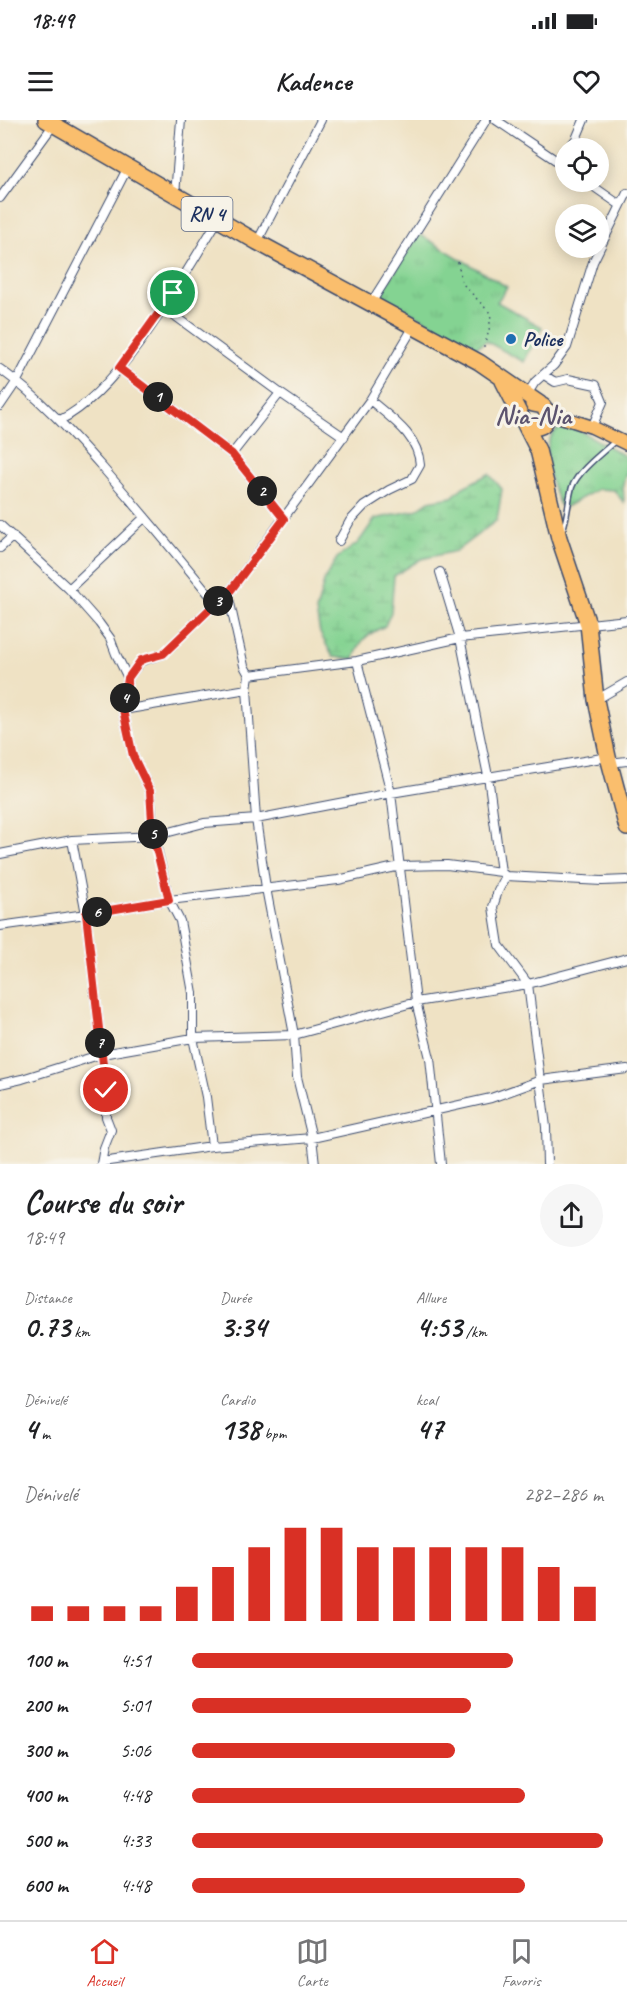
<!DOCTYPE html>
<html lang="fr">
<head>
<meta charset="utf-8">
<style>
  body { margin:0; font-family:Caveat,sans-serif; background:#f6f6f6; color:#202124; height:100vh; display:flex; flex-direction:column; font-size:22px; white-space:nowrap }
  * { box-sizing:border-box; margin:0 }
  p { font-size:20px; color:#757577 }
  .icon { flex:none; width:33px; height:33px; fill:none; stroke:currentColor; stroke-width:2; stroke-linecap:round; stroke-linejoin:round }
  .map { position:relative; height:1044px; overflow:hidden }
  .side { display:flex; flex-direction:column; background:#fff; flex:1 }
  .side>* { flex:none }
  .fabs { position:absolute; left:555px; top:18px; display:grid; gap:12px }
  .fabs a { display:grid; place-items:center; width:54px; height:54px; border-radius:50%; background:#fff; box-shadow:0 3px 15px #0003; font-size:30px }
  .pin { position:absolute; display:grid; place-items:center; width:51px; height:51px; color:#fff; margin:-26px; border:3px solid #fff; border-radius:50%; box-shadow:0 2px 6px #0007 }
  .km { position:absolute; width:30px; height:30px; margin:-15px; border-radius:50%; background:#222; color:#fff; font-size:16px; line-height:30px; text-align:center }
  .round { display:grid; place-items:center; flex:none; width:63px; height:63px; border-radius:32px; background:#f6f6f6 }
  .overview { display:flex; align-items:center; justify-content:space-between; height:102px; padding:0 24px }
  h1 { font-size:33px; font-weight:800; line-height:45px }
  .metrics { display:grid; grid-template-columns:repeat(3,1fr); gap:9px; height:102px; padding:6px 24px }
  .metrics div { display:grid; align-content:center }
  .metrics b { font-size:30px; font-weight:800 }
  .metrics small { font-size:16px; font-weight:400 }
  .metrics p { font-size:16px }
  .chart { height:168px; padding:12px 24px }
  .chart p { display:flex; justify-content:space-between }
  .chart svg { width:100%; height:108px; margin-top:6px; stroke:#d93025; stroke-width:6 }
  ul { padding:0 24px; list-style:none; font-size:20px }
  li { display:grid; grid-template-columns:96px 72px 1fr; align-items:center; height:45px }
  li i { height:15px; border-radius:8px; background:#d93025 }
  .status { display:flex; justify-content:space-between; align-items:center; height:42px; padding:0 30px; background:#fff; direction:ltr }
  .status svg { height:16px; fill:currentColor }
  header { display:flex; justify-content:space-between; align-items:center; height:78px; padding:0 24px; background:#fff; font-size:27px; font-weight:800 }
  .menu { display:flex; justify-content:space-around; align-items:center; height:84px; border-top:2px solid #e0e0e0; background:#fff; font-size:16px; color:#757577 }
  .menu a { display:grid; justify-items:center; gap:3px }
  .menu .on { color:#d93025 }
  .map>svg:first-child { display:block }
</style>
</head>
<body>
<div class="status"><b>18:49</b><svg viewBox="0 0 49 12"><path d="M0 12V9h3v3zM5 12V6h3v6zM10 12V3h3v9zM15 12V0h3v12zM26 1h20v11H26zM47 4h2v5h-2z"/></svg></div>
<header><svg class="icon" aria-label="menu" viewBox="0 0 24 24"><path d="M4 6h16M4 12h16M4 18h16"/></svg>Kadence<svg class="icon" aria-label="heart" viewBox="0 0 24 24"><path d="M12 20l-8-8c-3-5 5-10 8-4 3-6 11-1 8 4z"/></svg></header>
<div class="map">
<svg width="627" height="1044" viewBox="0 0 627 1044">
  <defs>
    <pattern id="wetland-marsh" width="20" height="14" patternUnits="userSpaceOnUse" patternTransform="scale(1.5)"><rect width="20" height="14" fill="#84d392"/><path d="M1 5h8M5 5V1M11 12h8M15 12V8" fill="none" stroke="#71b580"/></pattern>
    <pattern id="park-tufts" width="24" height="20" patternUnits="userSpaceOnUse" patternTransform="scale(1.5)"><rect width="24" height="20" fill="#84d392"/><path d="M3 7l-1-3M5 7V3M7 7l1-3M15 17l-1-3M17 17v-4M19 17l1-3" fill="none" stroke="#71b580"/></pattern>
  </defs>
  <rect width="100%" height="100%" fill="#f7f3e8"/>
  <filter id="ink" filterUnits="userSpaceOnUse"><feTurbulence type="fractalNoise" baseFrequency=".0167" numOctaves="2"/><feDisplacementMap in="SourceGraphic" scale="12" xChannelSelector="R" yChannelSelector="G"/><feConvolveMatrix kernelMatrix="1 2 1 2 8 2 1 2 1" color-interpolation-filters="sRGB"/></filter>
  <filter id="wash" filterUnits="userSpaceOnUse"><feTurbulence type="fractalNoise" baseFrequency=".008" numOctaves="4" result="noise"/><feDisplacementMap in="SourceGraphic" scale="24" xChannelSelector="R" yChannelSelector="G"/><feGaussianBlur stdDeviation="1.35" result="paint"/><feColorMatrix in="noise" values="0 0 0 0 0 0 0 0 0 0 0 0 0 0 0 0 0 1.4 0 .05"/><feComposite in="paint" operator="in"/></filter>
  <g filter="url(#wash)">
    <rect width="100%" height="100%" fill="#efe2c4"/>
    <!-- wetland -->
    <path fill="url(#wetland-marsh)" stroke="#508178" stroke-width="1.5" d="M489,354L502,369L497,400L456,431L421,439L394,456L391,492L385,506C366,515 360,519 354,539L333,537L320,513L316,491L325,458L337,438L358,423L375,399L416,390L429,381L452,377L463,367Z"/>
    <!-- park -->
    <path fill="url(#park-tufts)" stroke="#508178" stroke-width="1.5" d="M419,114L507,167L497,182L542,207L524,242L486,221L475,228L380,175Z
      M564,306L579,310L627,337V351L623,363L624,383L614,370L598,369L562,389C551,368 534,317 564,306Z"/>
  </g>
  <g filter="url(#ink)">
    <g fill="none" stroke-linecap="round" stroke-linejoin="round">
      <defs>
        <path id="lane" d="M563,409C568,395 568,381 572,367C578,351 602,333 615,321"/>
        <path id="street" d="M496,0L566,47
          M569,28L576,19L584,0
          M559,42L566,33
          M587,62L620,85
          M175,75L181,0
          M0,78L54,4
          M257,122L321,0
          M371,183L486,0
          M163,187L280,273L344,317
          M119,248L232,334L284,399
          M0,249C39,277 71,312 103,348C141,392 179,437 216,483
          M544,255L555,262L568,259L596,265L603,282L592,307
          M527,275L535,262L554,245L567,227L593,142L627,73
          M0,286L17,261L128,47
          M60,300C120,271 183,157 218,100
          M232,334L280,273
          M0,405L69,469L99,503L110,518L116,534L128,558L123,590L133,636L150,671L154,716L169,780L180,801L184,823L193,873V918L206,977L212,1026
          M339,421L350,401L364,386L389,370L412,359L420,345C418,315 392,299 370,280
          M0,428L13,416
          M440,452L460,518L488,656L501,752L506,756L498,771L493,787L499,825L528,864L546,1007L547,1044
          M69,469L145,397
          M228,474L244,546L249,555L247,569L256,699L266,768L294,915L297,957L312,1018L315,1044
          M357,541L391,673L416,882L430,938L441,1044
          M249,555L357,541L460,518L627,500
          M128,558L141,541L163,534L216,483L228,474L370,280L414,206
          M596,580L627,562
          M123,590L247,569
          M609,643L627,641
          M72,720L86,794L106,970V997L111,1010L104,1028L101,1044
          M0,734L72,720L154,716L204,703L256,699L391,673L608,637
          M506,756L602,761L627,760
          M0,806L86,794L169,780L338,760L400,746L447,745L501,752
          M0,964L22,959L102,934L193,918L294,915L416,882L528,864L627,838
          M102,1042L212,1026L312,1018L491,978L541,960L627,949"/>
        <path id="primary" d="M545,288L558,296L592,307L627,324"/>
        <path id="highway" d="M46,0L257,122L479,242L540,284
          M503,261L538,330L559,418L588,504L596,580L608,637L627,708
          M527,305C542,313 553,299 543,286L533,284"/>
      </defs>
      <!-- lane casing -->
      <use href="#lane" stroke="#3b4a6d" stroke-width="7"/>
      <!-- street casing -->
      <use href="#street" stroke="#3b4a6d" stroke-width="10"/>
      <!-- primary casing -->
      <use href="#primary" stroke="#3b4a6d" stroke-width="15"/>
      <!-- highway casing -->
      <use href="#highway" stroke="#3b4a6d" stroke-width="18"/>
      <!-- path -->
      <path stroke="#3b4a6d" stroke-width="1.5" stroke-dasharray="1.5 4.5" stroke-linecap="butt" d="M458,142L462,163L491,194L489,211L483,229"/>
      <!-- lane -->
      <use href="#lane" stroke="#fff" stroke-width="4"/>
      <!-- street -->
      <use href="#street" stroke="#fff" stroke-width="8"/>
      <!-- primary -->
      <use href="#primary" stroke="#fabe6d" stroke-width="12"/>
      <!-- highway -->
      <use href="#highway" stroke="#fabe6d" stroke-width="15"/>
    </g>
  </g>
  <g fill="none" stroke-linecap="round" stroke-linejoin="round" filter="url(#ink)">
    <defs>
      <path id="route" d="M106,970L86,794L169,780L153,716L150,671L133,636L123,590L128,558L141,540L163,534L216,483L228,474L284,399L232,334L119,248L173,173"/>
    </defs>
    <!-- route casing -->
    <use href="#route" stroke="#fff" stroke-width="12"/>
    <!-- route -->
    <use href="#route" stroke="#d93025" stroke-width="8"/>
  </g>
  <!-- markers -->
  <circle fill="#1f6fb2" stroke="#f7f3e8" stroke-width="2" cx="511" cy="219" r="6"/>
  <g text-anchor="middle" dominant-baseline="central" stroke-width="6" stroke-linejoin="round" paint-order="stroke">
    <!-- shield labels -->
    <rect fill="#f7f3e8" stroke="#5d6a87" stroke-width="1.5" x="181.5" y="77" width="51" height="34" rx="4.5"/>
    <g font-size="20" font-weight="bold" fill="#1b2f5e">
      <text x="207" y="94">RN 4</text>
    </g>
    <!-- poi labels -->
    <g font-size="21" font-weight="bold" fill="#1b2f5e" stroke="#f7f3e8" text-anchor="start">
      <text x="523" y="219">Police</text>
    </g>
    <!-- district labels -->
    <g font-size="27" font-weight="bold" fill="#5c536e" stroke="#f7f3e8">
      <text x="533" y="295">Nia-Nia</text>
    </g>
  </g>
</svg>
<div class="fabs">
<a><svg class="icon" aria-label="locate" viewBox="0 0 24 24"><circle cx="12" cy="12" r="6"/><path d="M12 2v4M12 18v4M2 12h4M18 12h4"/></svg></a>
<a><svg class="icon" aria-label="layers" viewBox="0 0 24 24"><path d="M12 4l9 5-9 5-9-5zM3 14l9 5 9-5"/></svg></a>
</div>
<div class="pin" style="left:173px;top:173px;background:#1e9e55"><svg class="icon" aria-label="arrive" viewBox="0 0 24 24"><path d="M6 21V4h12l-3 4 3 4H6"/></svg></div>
<div class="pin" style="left:106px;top:970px;background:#d93025"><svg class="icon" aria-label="check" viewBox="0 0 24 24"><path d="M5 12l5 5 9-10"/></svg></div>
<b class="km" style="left:158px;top:277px">1</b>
<b class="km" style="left:262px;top:371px">2</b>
<b class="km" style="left:218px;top:481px">3</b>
<b class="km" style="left:125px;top:578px">4</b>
<b class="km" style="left:153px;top:714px">5</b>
<b class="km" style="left:97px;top:792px">6</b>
<b class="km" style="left:100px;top:923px">7</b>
</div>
<section class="side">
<div class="overview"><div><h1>Course du soir</h1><p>18:49</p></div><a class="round"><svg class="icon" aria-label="share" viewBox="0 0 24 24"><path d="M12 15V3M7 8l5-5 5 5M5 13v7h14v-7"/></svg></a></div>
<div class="metrics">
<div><p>Distance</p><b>0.73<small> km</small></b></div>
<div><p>Durée</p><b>3:34</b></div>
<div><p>Allure</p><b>4:53<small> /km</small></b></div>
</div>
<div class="metrics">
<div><p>Dénivelé</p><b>4<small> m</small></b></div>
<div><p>Cardio</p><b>138<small> bpm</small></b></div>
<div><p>kcal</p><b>47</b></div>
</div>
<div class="chart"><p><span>Dénivelé</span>282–286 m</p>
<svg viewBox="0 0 160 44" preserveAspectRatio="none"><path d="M5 44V38M15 44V38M25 44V38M35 44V38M45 44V30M55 44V22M65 44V14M75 44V6M85 44V6M95 44V14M105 44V14M115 44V14M125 44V14M135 44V14M145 44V22M155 44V30"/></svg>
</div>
<ul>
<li><b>100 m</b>4:51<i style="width:78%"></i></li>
<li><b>200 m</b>5:01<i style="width:68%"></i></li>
<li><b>300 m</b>5:06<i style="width:64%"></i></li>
<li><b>400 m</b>4:48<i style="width:81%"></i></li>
<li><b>500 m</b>4:33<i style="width:100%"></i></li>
<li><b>600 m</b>4:48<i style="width:81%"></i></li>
</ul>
</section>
<nav class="menu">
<a class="on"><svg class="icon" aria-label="home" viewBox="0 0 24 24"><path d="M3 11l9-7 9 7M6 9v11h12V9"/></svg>Accueil</a>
<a><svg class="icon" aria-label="map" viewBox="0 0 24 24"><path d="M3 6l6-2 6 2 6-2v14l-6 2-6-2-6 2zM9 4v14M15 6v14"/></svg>Carte</a>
<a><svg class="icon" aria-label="saved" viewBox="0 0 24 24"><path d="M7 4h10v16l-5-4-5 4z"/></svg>Favoris</a>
</nav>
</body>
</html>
